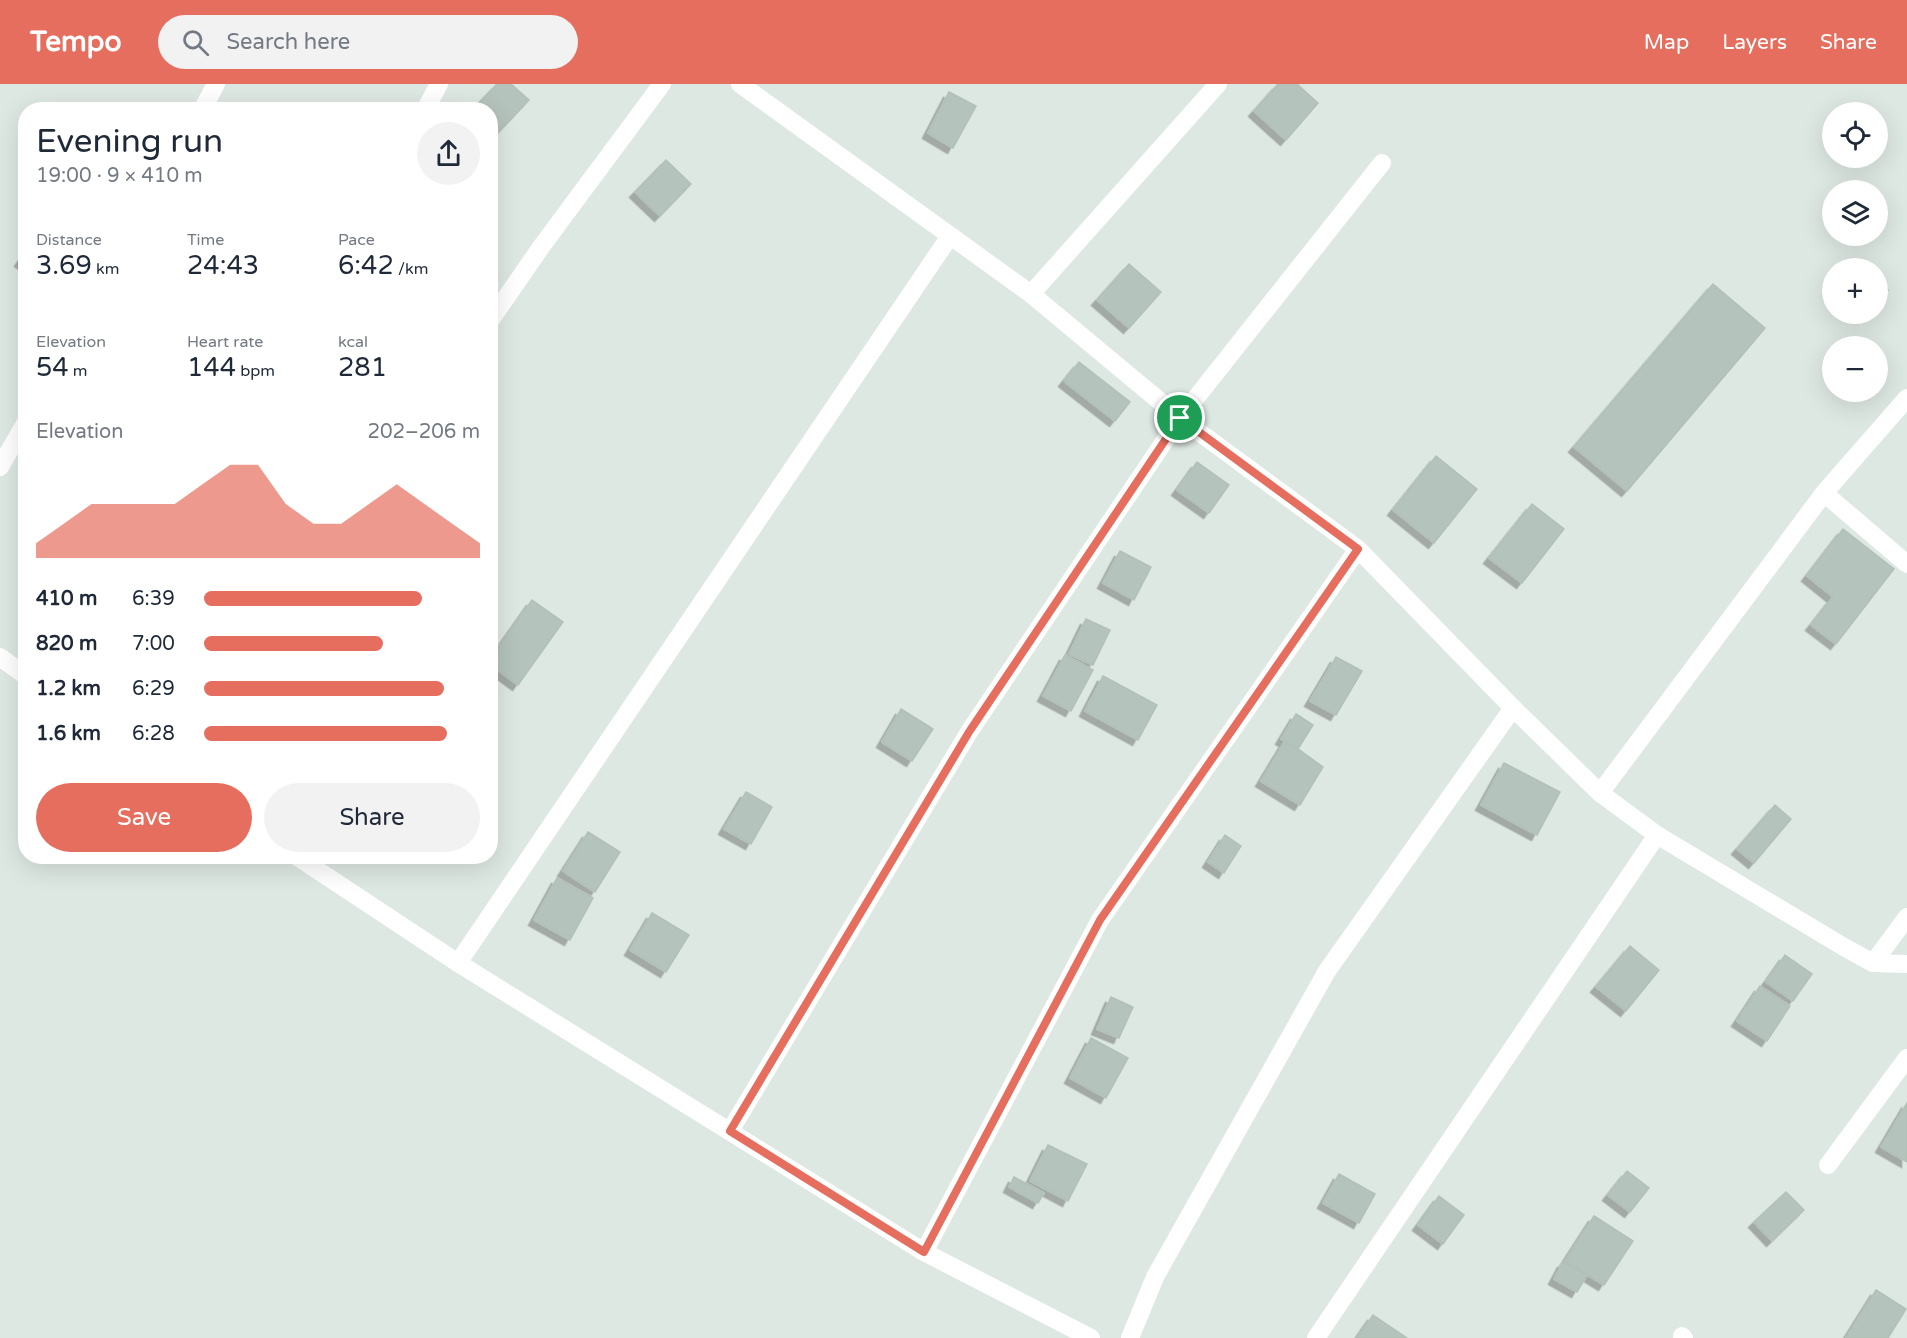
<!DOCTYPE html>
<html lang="en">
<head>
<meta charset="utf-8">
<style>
  body { margin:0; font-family:"Varela Round",sans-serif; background:#f2f2f3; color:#1f2937; height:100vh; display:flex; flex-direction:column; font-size:22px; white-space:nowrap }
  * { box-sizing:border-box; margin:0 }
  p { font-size:20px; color:#747a83 }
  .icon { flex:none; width:33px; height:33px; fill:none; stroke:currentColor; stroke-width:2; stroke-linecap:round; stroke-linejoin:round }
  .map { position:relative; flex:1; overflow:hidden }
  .details { position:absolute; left:18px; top:18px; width:480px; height:762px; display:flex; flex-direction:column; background:#fff; border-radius:24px; box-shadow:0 6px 24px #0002 }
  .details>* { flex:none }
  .fabs { position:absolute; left:1822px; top:18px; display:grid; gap:12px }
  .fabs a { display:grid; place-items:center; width:66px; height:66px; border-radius:50%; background:#fff; box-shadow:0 6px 24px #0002; font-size:30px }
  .pin { position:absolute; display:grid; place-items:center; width:51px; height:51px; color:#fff; margin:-26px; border:3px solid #fff; border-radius:50%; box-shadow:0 2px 6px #0007 }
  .round { display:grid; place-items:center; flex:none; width:63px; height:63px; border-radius:32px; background:#f2f2f3 }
  .head { display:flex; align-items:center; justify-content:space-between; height:102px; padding:0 18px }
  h1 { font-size:33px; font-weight:600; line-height:45px }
  .stats { display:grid; grid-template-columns:repeat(3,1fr); gap:9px; height:102px; padding:6px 18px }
  .stats div { display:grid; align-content:center }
  .stats b { font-size:26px; font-weight:600 }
  .stats small { font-size:16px; font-weight:400 }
  .stats p { font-size:16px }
  .chart { height:168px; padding:12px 18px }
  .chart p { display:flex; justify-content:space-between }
  .chart svg { width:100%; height:108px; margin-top:6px; fill:#e66e5e; opacity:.7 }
  .primary-button { display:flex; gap:12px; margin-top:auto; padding:12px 18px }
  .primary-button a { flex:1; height:69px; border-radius:36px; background:#e66e5e; color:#fff; font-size:24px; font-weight:600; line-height:69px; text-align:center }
  .primary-button a+a { background:#f2f2f3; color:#1f2937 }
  ul { padding:0 18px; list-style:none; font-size:20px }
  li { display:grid; grid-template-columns:96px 72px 1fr; align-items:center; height:45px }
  li i { height:15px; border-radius:8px; background:#e66e5e }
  header { display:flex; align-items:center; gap:36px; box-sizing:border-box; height:84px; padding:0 30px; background:#e66e5e; color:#fff }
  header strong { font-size:28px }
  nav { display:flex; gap:33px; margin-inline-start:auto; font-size:21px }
  .search { width:420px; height:54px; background:#f2f2f3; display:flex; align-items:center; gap:15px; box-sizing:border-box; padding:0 21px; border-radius:33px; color:#747a83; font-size:22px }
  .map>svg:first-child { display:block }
</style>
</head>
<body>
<header>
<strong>Tempo</strong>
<div class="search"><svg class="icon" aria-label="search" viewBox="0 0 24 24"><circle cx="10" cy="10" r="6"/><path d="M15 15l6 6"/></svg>Search here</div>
<nav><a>Map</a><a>Layers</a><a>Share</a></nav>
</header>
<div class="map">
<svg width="1907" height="1254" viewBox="0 0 1907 1254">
  <defs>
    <filter id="shadow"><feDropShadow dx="-5.5" dy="5.5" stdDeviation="0" flood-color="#0004"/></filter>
  </defs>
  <rect width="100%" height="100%" fill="#dee8e2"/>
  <!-- building -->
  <path fill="#b4c3bb" stroke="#b1c1b8" stroke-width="1.5" filter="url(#shadow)" d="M497,0H511L529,16L498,49L490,42V26L473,25Z
    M1278,0H1297L1318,19L1286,56L1254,27Z
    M949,8L976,22L953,64L928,49Z
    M666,76L691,100L660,132L635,108Z
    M26,168V181L20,177Z
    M1129,180L1161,208L1129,244L1097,216Z
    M1878,198L1888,206L1878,220Z
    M1713,200L1765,244L1627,407L1574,363Z
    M1079,278L1130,318L1115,337L1064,297Z
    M1436,372L1477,405L1434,459L1393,426Z
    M1197,378L1229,401L1209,429L1177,406Z
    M1532,420L1564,445L1522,499L1489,474Z
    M1843,445L1894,485L1836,560L1811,541L1833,513L1807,492Z
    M1120,467L1151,483L1134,516L1103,499Z
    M532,516L563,538L518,601L490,580V576Z
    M1086,535L1110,546L1093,581L1069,570Z
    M1065,571L1093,586L1071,627L1043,612Z
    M1336,573L1362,587L1336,631L1310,617Z
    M1103,592L1157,621L1138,656L1085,627Z
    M901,625L933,645L912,677L882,658Z
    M1296,630L1313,641L1298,665L1281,655Z
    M1284,659L1298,665L1323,683L1300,721L1261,697Z
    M1504,679L1560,708L1537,751L1481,721Z
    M746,708L772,723L751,760L724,745Z
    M1775,721L1791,735L1754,779L1737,765Z
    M588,748L620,768L595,808L563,787Z
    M1225,751L1241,762L1224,789L1208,778Z
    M557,794L593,814L570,856L534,836Z
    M652,829L689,851L666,888L630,866Z
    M1630,862L1659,886L1626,927L1596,903Z
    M1785,871L1812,890L1793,917L1766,898Z
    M1760,902L1790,922L1767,957L1737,937Z
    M1111,913L1133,923L1119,954L1097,945Z
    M1091,954L1128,974L1106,1014L1070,994Z
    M1907,1019V1078L1881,1063Z
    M1048,1061L1087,1080L1068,1117L1030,1097Z
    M1627,1087L1649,1104L1630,1128L1608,1111Z
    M1339,1090L1375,1110L1359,1139L1323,1119Z
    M1014,1093L1044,1109L1038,1119L1009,1103Z
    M1786,1108L1804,1126L1772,1157L1754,1138Z
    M1439,1112L1464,1131L1443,1160L1418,1141Z
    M1594,1132L1633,1157L1604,1201L1565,1177Z
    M1563,1178L1587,1191L1577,1208L1554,1195Z
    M1876,1206L1906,1225L1888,1254H1846Z
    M1373,1231L1407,1254H1357Z"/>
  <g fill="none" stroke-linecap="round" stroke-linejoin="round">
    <!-- street -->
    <path stroke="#fff" stroke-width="18" d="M740,0L1031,210L1180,334L1358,465L1513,624L1600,709L1824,409L1907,314
      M202,26L216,0
      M425,26L439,0
      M1031,210L1218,0
      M490,237L541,163L662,0
      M0,383L26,338
      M1824,409L1907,480
      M0,573L26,592
      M1600,709L1657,751L1844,863L1873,879L1907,880
      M296,772L458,879L924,1168L1091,1254
      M458,879L950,152
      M1873,879L1907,833
      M730,1047L969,648L1180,334L1382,79
      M1828,1081L1907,974
      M924,1168L1100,836L1358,465
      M1682,1252L1684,1254
      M1130,1254L1155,1193L1327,887L1513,624
      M1316,1254L1657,751"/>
  </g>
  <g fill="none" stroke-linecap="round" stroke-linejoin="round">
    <defs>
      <path id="route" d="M1180,334L1358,465L1100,836L924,1168L730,1047L969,648Z"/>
    </defs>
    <!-- route casing -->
    <use href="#route" stroke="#fff" stroke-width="12"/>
    <!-- route -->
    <use href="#route" stroke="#e66e5e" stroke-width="8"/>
  </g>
</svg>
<div class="fabs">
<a><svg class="icon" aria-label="locate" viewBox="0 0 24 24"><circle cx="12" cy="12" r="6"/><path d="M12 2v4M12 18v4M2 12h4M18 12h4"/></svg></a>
<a><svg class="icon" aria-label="layers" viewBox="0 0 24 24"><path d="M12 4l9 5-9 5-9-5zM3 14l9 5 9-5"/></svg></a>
<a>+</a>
<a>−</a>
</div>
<div class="pin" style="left:1180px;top:334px;background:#1e9e55"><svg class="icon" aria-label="arrive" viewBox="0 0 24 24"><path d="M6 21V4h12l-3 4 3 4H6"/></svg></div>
<section class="details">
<div class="head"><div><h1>Evening run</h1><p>19:00 · 9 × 410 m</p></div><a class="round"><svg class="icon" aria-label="share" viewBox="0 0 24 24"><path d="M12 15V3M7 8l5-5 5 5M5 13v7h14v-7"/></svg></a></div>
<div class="stats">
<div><p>Distance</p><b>3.69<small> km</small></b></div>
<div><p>Time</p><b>24:43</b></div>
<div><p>Pace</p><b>6:42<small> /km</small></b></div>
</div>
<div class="stats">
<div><p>Elevation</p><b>54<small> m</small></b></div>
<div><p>Heart rate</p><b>144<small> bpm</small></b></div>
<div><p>kcal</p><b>281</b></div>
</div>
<div class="chart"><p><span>Elevation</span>202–206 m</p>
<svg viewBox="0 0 160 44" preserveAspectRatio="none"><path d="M0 44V38L10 30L20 22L30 22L40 22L50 22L60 14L70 6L80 6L90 22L100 30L110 30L120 22L130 14L140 22L150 30L160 38V44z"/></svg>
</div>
<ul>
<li><b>410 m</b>6:39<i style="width:79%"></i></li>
<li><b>820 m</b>7:00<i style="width:65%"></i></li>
<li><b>1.2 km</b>6:29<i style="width:87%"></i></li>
<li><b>1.6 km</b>6:28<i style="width:88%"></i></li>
</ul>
<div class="primary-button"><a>Save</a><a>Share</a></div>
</section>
</div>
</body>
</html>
